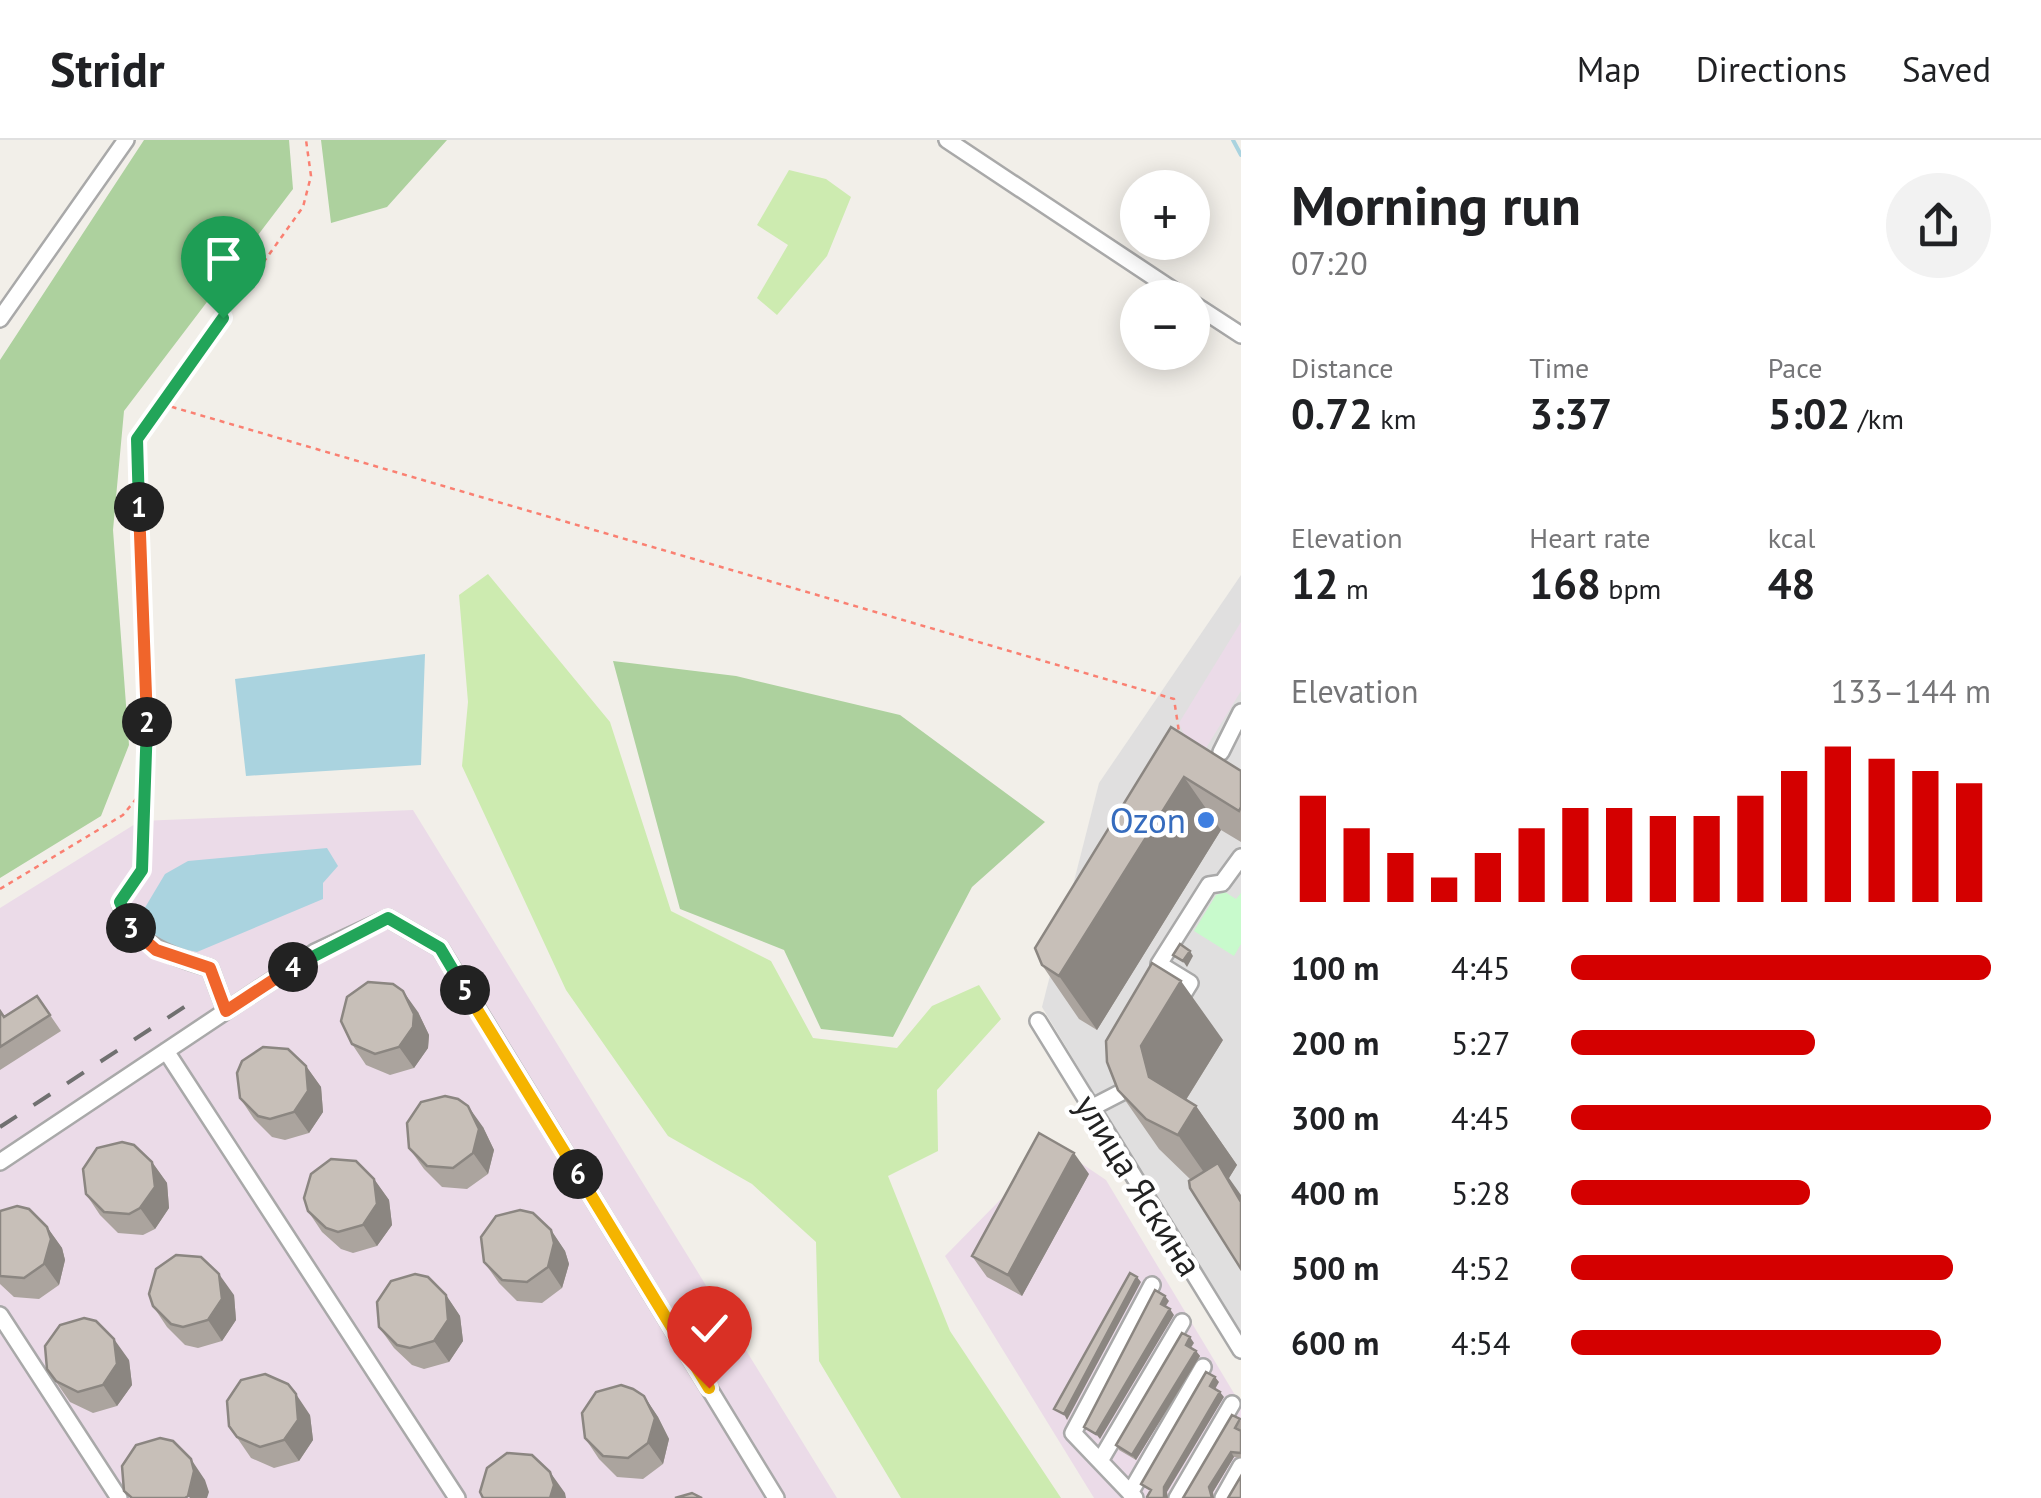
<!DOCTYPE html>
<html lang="en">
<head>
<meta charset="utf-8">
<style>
  body { margin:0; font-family:"PT Sans",sans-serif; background:#f2f2f2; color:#202124; height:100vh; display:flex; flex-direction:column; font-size:38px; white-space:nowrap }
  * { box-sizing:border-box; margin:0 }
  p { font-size:32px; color:#757577 }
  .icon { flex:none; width:55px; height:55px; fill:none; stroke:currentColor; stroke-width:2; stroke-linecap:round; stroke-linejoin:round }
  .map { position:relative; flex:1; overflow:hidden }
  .drawer { display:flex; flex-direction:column; background:#fff; width:800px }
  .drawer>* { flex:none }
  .controls { position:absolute; left:1120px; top:30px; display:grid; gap:20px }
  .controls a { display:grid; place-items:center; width:90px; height:90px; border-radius:50%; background:#fff; box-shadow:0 5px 25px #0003; font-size:50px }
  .pin { position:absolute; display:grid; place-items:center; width:85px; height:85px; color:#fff; margin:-102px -42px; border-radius:50% 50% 50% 0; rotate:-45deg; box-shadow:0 0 10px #0007 }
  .pin .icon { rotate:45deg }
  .km { position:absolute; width:50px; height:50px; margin:-25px; border-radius:50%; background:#222; color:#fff; font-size:28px; line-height:50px; text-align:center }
  .round { display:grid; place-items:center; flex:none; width:105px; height:105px; border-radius:52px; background:#f2f2f2 }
  .overview { display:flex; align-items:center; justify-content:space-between; height:170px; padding:0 50px }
  h1 { font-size:55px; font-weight:700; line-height:75px }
  .stats { display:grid; grid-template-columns:repeat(3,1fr); gap:15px; height:170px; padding:10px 50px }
  .stats div { display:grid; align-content:center }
  .stats b { font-size:42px; font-weight:700 }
  .stats small { font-size:28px; font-weight:400 }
  .stats p { font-size:28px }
  .chart { height:280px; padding:20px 50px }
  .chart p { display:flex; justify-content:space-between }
  .chart svg { width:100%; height:180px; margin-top:10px; stroke:#d40000; stroke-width:6 }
  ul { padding:0 50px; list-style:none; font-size:32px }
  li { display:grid; grid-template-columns:160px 120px 1fr; align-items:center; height:75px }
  li i { height:25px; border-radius:12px; background:#d40000 }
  header { display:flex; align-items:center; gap:60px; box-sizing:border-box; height:140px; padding:0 50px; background:#fff; border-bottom:2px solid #e0e0e0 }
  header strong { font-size:48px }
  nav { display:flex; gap:55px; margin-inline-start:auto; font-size:35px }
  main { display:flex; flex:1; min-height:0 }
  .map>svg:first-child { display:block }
</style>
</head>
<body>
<header>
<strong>Stridr</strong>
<nav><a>Map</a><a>Directions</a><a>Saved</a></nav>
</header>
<main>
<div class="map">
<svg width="1241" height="1358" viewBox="0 0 1241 1358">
  <rect width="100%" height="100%" fill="#f2efe9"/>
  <!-- residential -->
  <path fill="#e0dfdf" d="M1241,435V1197L1042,867L1099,643Z"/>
  <!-- industrial -->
  <path fill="#ebdbe8" d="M1241,482V551L1203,613L1188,604L1179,583Z
    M413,670L837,1358H0V768L140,681Z
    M1054,1005L1106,1040L1241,1265V1358H1094L945,1116Z"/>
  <!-- grass -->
  <path fill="#cdebb0" d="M789,30L826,39L851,57L827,116L777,175L757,158L788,105L757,85Z
    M488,434L610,582L671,771L771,821L813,898L897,908L932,866L979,845L1001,879L937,950L938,1011L888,1036L950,1191L1061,1358H901L819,1221L816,1102L752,1044L668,996L566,850L462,626L468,562L459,455Z"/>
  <!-- forest -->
  <path fill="#add19e" d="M144,0H289L293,49L124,271L113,390L129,605L101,676L0,738V220Z
    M321,0H447L387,67L331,83Z
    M613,521L736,536L900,575L1045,682L972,747L893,897L821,889L784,810L680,769Z"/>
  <!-- park -->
  <path fill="#c8facc" d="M1225,752L1236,759L1241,753V804L1234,816L1194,791L1216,755Z"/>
  <!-- water -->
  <path fill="#aad3df" d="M425,514L421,625L246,636L235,539Z
    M327,708L338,726L323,743V759L197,812L159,804L137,781L165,734L188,721Z"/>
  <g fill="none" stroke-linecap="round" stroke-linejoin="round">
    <!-- stream -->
    <path stroke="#aad3df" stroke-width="4" d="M1233,0L1241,15"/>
    <defs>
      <path id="minor" d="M947,0L1185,158
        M1192,163L1241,195
        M0,179L126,0
        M1221,612L1241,572
        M1177,864L1190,843L1159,824L1209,745L1222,743L1241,717
        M226,871L315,812L388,778L440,808L776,1358
        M1038,881L1241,1210
        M166,911L457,1358
        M1091,968L1122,952L1130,938
        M0,1022L226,871L210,828C170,815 133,806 120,762
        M0,1175L119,1358
        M1100,1321L1182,1182
        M1130,1353L1203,1227
        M1135,1358L1073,1293L1152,1145
        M1177,1358L1232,1264
        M1223,1358L1241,1326"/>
    </defs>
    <!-- minor casing -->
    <use href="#minor" stroke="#a9a9a9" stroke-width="20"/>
    <!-- path -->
    <path stroke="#fa8072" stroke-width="2.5" stroke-dasharray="5 5" stroke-linecap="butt" d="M162,264L1174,559L1179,592
      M130,748L142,729L148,610L137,299L303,67L311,36L306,0
      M0,749L123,675L145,648"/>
    <!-- minor -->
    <use href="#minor" stroke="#fff" stroke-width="15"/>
    <!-- rail -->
    <path stroke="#707070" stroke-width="4" stroke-dasharray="20 20" stroke-linecap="butt" d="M0,987L198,858"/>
  </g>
  <!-- wall -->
  <path fill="#aba49e" d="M1171,587L1241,631V702L1221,690L1097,890L1079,879L1042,825Z
    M37,856L61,891L0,930V870L5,877Z
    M418,872L429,895L428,908L414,928L390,935L366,925L352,904Z
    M1223,900L1186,960L1196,966L1237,1025L1229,1038L1191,1040L1159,1009L1118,950Z
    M306,926L321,947L323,972L309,993L285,1000L272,997L254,979L240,958Z
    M483,987L494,1010L488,1034L467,1049L442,1047L424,1029L409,1008Z
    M152,1022L167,1043L169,1068L155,1089L143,1095L118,1093L100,1075L86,1054Z
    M1089,1034L1022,1156L987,1137L972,1116Z
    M374,1039L389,1060L392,1085L377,1106L353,1113L341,1109L322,1092L308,1071Z
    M0,1071L47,1087L62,1108L65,1120L59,1145L39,1159L14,1157L0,1144Z
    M551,1090L565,1111L569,1124L562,1148L542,1163L517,1161L499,1143L484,1122Z
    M234,1155L236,1180L222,1201L198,1208L185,1205L167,1187L153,1166Z
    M446,1155L460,1176L463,1201L449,1222L424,1229L412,1225L394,1208L379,1187Z
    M1194,1203L1191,1208L1196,1211L1200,1216L1136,1320L1119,1310L1116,1305Z
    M129,1220L132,1245L117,1266L93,1273L70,1262L47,1229Z
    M644,1256L658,1277L669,1299L663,1324L643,1339L617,1337L599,1319L585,1298Z
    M310,1275L313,1300L299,1321L274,1328L251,1318L229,1286Z
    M1241,1280V1318L1234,1317L1213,1352L1183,1358Z"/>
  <!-- shaded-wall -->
  <path fill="#8b8681" d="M1184,637L1221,690L1097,890L1059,836Z
    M1190,811L1193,816L1187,827L1183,821Z
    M1181,841L1223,900L1182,966H1196L1237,1025L1229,1038L1241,1055V1062L1219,1054L1178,995L1149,937L1141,906Z
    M403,851L418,872L429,895L428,908L414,928L399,907Z
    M306,926L321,947L323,972L309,993L294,972Z
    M468,966L483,987L494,1010L488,1034L473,1013Z
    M1074,1013L1089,1034L1022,1156L1008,1135Z
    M152,1022L167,1043L169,1068L155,1089L140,1068Z
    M374,1039L389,1060L392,1085L377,1106L363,1085Z
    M47,1087L62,1108L65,1120L59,1145L44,1124Z
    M551,1090L565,1111L569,1124L562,1148L548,1127Z
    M219,1134L234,1155L236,1180L222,1201L208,1180Z
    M1137,1137L1141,1142L1067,1280L1064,1274Z
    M446,1155L460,1176L463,1201L449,1222L434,1201Z
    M1165,1156L1169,1161L1164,1169L1161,1164Z
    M1170,1169L1174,1175L1100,1299L1096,1294Z
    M1190,1197L1194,1203L1189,1210L1186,1205Z
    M114,1199L129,1220L132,1245L117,1266L103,1245Z
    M1196,1211L1200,1216L1136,1320L1132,1315Z
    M1215,1237L1219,1242L1214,1251L1210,1246Z
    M1220,1252L1224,1257L1167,1352L1168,1358H1164V1347Z
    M296,1254L310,1275L313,1300L299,1321L284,1300Z
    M644,1256L658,1277L669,1299L663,1324L648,1303Z
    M1231,1312L1234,1317L1213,1352L1214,1358H1212L1209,1347Z
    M191,1319L205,1340L209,1352L207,1358H190L188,1356Z
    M550,1332L565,1353L566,1358H550Z"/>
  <!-- building -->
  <path fill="#c7bfb8" stroke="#8b8681" stroke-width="2.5" d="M1171,587L1241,631V667L1239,671L1184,637L1059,836L1042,825L1035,808Z
    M1180,804L1190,811L1183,821L1173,815Z
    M1152,823L1181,841L1141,906L1149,937L1196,966L1178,995L1146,979L1118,950L1107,922L1106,901Z
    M368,842L393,844L403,851L414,874L413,887L399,907L375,914L352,904L341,881L347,857Z
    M37,856L50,875L0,907V871L4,877Z
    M263,907L288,909L306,926L308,951L294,972L270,979L258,976L240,958L237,933L242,921Z
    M445,956L458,959L468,966L479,989L473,1013L453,1028L427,1026L409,1008L407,983L421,962Z
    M1039,993L1074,1013L1008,1135L972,1116Z
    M122,1002L134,1005L152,1022L155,1047L140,1068L129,1074L104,1072L86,1054L83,1029L97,1008Z
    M331,1019L356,1021L374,1039L377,1064L363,1085L338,1092L326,1088L308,1071L304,1058L311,1034Z
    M1218,1023L1241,1062V1129L1190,1048L1189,1041Z
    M17,1066L29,1069L47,1087L51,1099L44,1124L24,1138L0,1136V1071Z
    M520,1070L533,1073L551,1090L554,1103L548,1127L527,1142L502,1140L484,1122L481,1097L496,1076Z
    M176,1115L201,1117L219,1134L222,1159L208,1180L183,1187L171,1184L153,1166L149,1154L156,1129Z
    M1130,1133L1137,1137L1064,1274L1054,1269Z
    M415,1134L428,1137L446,1155L448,1180L434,1201L410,1208L397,1205L379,1187L377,1162L391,1141Z
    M1155,1150L1165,1156L1161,1164L1170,1169L1096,1294L1084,1287Z
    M84,1178L96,1181L114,1199L117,1224L103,1245L78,1252L56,1241L47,1229L45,1206L60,1185Z
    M1182,1193L1190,1197L1186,1205L1196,1211L1132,1315L1116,1305Z
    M1206,1232L1215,1237L1210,1246L1220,1252L1164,1347V1358H1148L1147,1357L1151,1350L1141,1344Z
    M265,1234L288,1244L296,1254L298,1280L284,1300L260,1307L237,1297L229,1286L227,1261L241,1240Z
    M621,1245L633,1249L644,1256L655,1278L648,1303L628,1318L603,1316L585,1298L582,1273L596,1252Z
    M1232,1275L1240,1279L1235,1288L1241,1291V1313L1231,1312L1209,1347L1212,1358H1183Z
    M160,1298L173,1301L191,1319L194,1331L188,1356L185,1358H132L124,1351L122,1326L136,1305Z
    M507,1313L532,1315L550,1332L554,1345L550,1358H483L480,1352L487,1328Z
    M1241,1336V1358H1228Z
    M692,1353L702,1358H675Z"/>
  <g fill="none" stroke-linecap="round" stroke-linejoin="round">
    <defs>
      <path id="split-1" d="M139,367L137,299L223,178"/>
      <path id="split-2" d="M139,367L147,582"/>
      <path id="split-3" d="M131,788L120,762L142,730L147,582"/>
      <path id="split-4" d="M131,788L156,810L210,828L226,871L293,827"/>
      <path id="split-5" d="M293,827L388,778L440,808L465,850"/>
      <path id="split-6" d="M465,850L578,1034"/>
      <path id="split-7" d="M578,1034L709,1248"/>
    </defs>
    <!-- split-1 casing -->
    <use href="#split-1" stroke="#fff" stroke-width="20"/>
    <!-- split-2 casing -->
    <use href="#split-2" stroke="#fff" stroke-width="20"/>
    <!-- split-3 casing -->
    <use href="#split-3" stroke="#fff" stroke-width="20"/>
    <!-- split-4 casing -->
    <use href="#split-4" stroke="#fff" stroke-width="20"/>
    <!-- split-5 casing -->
    <use href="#split-5" stroke="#fff" stroke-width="20"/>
    <!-- split-6 casing -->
    <use href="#split-6" stroke="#fff" stroke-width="20"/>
    <!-- split-7 casing -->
    <use href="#split-7" stroke="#fff" stroke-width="20"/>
    <!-- split-1 -->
    <use href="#split-1" stroke="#22a559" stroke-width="12"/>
    <!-- split-2 -->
    <use href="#split-2" stroke="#f0652b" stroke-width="12"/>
    <!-- split-3 -->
    <use href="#split-3" stroke="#22a559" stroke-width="12"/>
    <!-- split-4 -->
    <use href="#split-4" stroke="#f0652b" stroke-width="12"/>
    <!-- split-5 -->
    <use href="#split-5" stroke="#22a559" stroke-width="12"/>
    <!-- split-6 -->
    <use href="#split-6" stroke="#f5b400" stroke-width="12"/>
    <!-- split-7 -->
    <use href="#split-7" stroke="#f5b400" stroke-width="12"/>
  </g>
  <!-- markers -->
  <circle fill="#3f7fe0" stroke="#fff" stroke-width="4" cx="1206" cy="680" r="10"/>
  <g text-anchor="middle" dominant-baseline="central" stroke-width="9" stroke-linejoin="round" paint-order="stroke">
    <!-- shop labels -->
    <g font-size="35" fill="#366cbe" stroke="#fff" text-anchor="end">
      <text x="1186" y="680">Ozon</text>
    </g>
    <!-- street labels -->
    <g font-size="35" fill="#222" stroke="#fff">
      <text transform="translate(1139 1045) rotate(58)">улица Яскина</text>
    </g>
  </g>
</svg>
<div class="controls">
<a>+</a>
<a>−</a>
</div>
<div class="pin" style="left:223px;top:178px;background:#1e9e55"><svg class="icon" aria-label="arrive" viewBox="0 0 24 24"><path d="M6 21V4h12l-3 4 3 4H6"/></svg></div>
<div class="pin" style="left:709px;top:1248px;background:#d93025"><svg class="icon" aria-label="check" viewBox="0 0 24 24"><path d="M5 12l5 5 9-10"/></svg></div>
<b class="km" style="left:139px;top:367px">1</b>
<b class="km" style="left:147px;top:582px">2</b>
<b class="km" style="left:131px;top:788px">3</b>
<b class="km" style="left:293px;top:827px">4</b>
<b class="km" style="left:465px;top:850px">5</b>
<b class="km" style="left:578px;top:1034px">6</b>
</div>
<section class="drawer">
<div class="overview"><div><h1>Morning run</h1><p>07:20</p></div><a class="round"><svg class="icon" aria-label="share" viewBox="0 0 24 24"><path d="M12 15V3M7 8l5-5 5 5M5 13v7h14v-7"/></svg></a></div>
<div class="stats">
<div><p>Distance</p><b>0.72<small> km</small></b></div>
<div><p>Time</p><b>3:37</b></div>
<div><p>Pace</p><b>5:02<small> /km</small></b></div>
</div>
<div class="stats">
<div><p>Elevation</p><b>12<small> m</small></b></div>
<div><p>Heart rate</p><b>168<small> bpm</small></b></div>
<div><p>kcal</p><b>48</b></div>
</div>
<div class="chart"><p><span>Elevation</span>133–144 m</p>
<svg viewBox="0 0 160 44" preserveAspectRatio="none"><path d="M5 44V18M15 44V26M25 44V32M35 44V38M45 44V32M55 44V26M65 44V21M75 44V21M85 44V23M95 44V23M105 44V18M115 44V12M125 44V6M135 44V9M145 44V12M155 44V15"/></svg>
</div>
<ul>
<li><b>100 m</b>4:45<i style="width:100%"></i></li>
<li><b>200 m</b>5:27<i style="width:58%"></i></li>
<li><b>300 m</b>4:45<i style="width:100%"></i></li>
<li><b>400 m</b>5:28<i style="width:57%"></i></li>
<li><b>500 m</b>4:52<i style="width:91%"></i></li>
<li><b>600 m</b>4:54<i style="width:88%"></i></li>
</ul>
</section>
</main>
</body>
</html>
